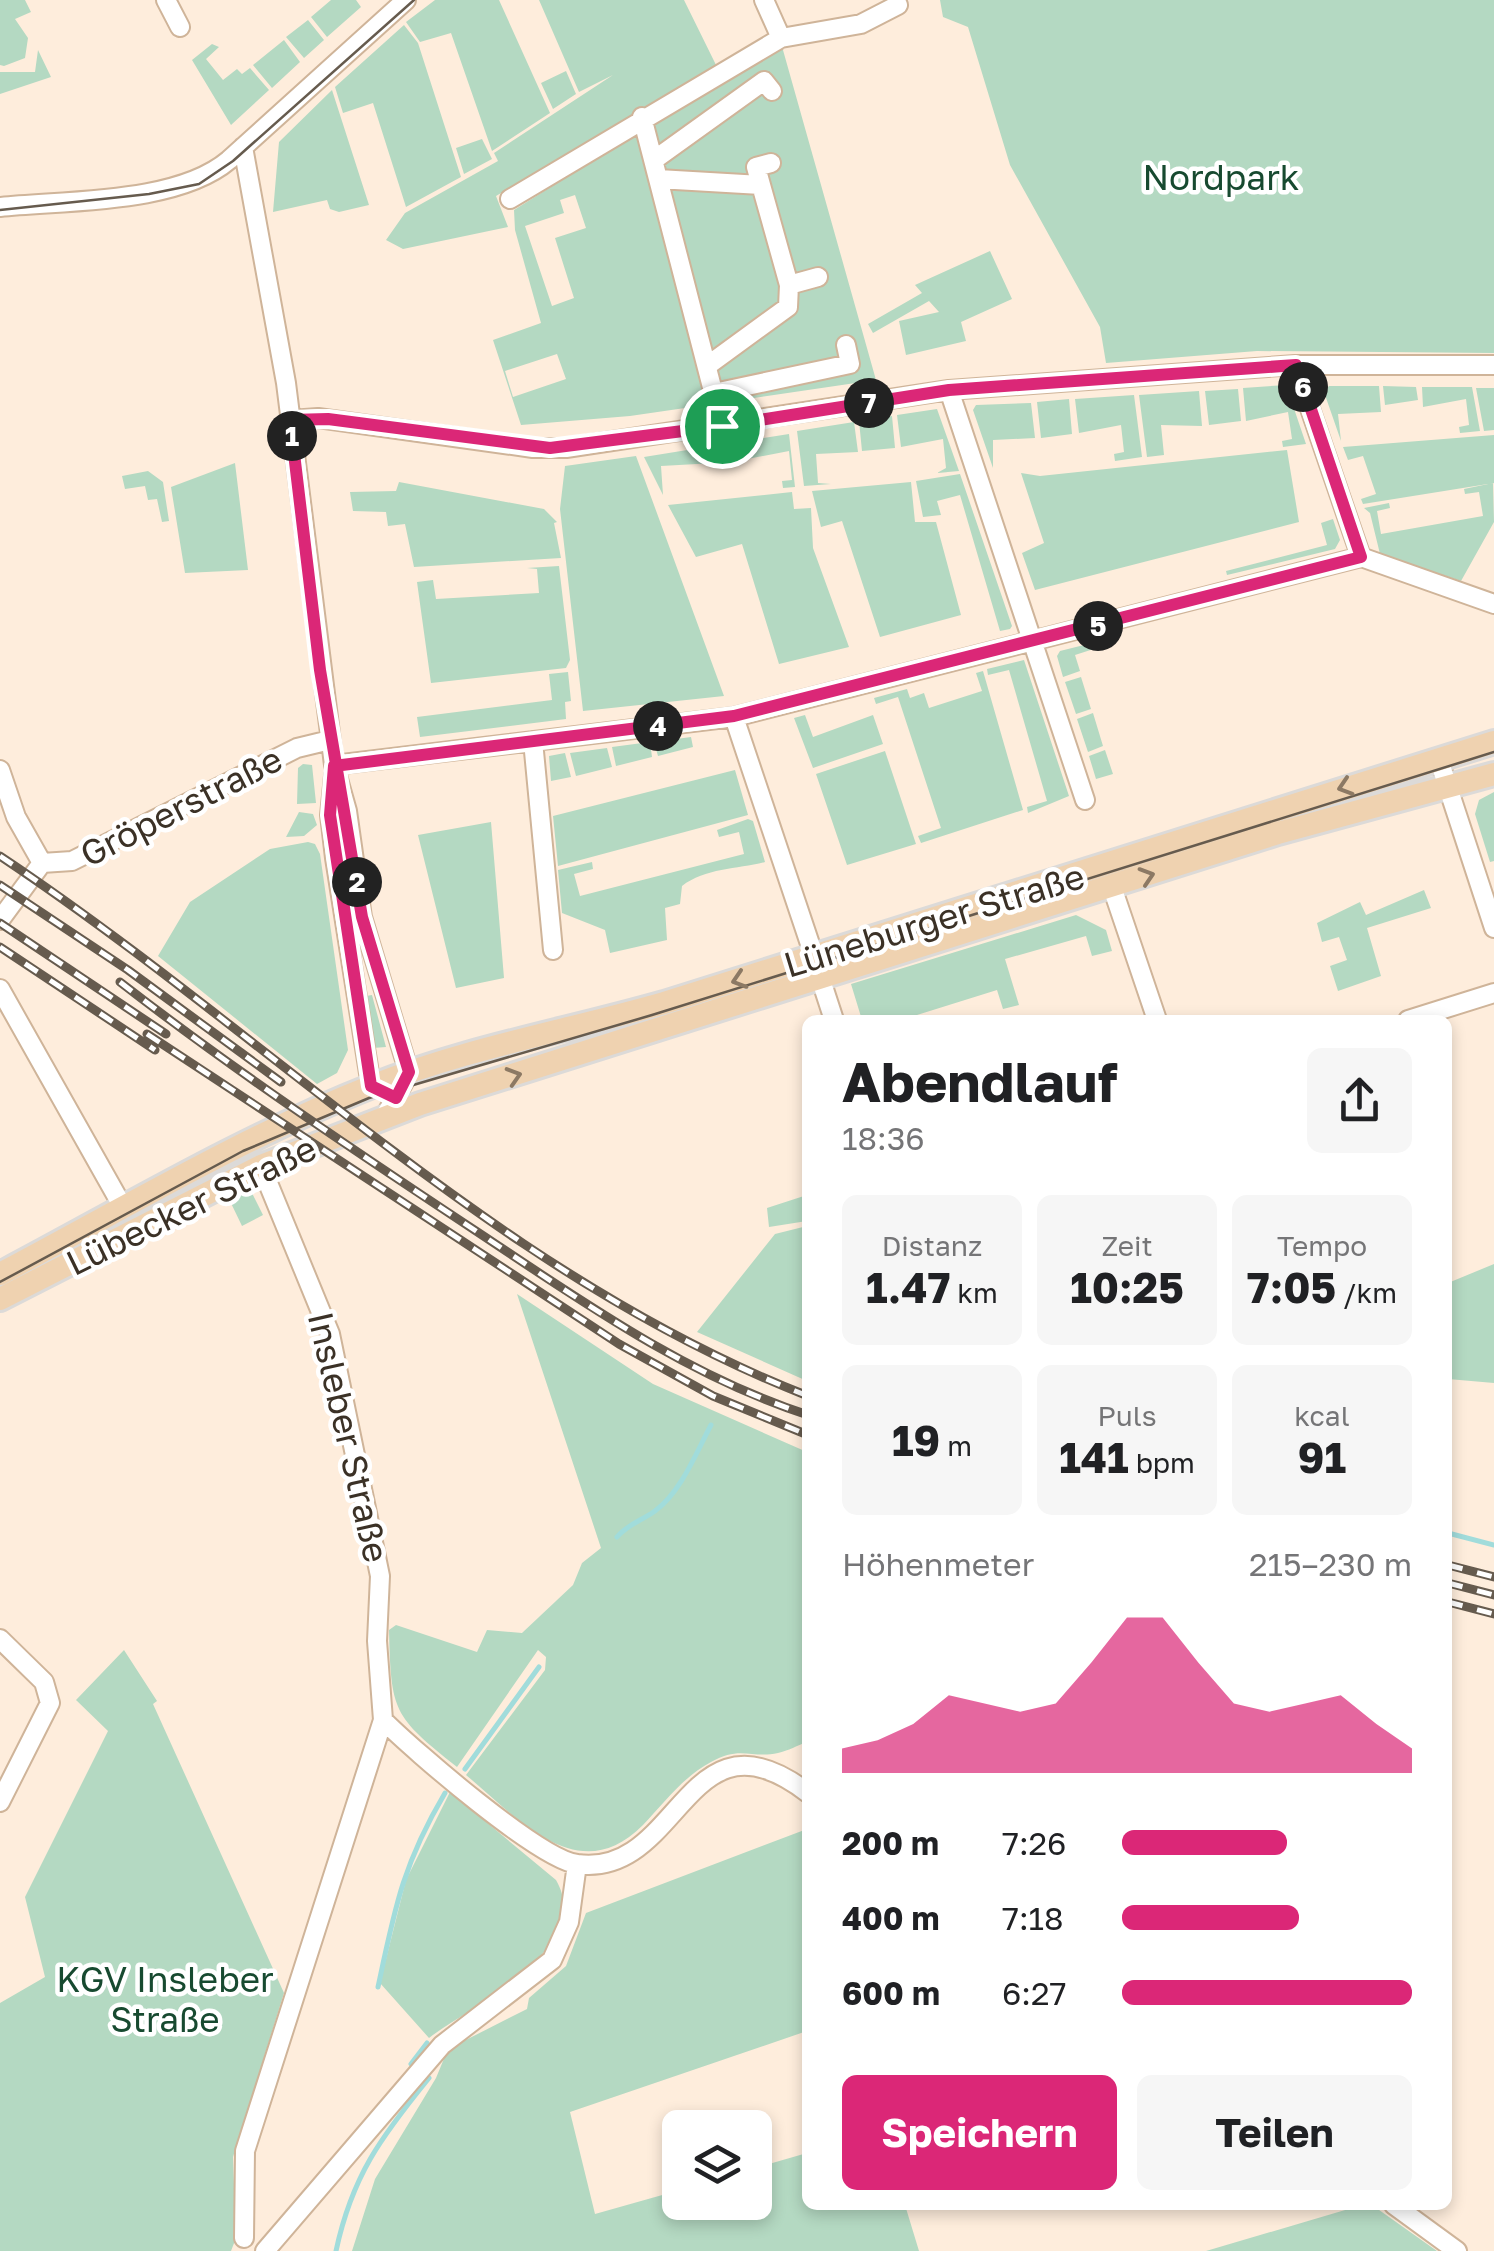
<!DOCTYPE html>
<html lang="de">
<head>
<meta charset="utf-8">
<style>
  body { margin:0; font-family:"Golos Text",sans-serif; background:#f6f6f6; color:#202124; height:100vh; display:flex; flex-direction:column; font-size:38px; white-space:nowrap }
  * { box-sizing:border-box; margin:0 }
  p { font-size:32px; color:#757577 }
  .icon { flex:none; width:55px; height:55px; fill:none; stroke:currentColor; stroke-width:2; stroke-linecap:round; stroke-linejoin:round }
  .map { position:relative; flex:1; overflow:hidden }
  .side { position:absolute; left:802px; top:1015px; width:650px; height:1195px; display:flex; flex-direction:column; background:#fff; border-radius:15px; box-shadow:0 5px 15px #0003 }
  .side>* { flex:none }
  .tools { position:absolute; left:662px; top:2110px; display:grid; gap:20px }
  .tools a { display:grid; place-items:center; width:110px; height:110px; border-radius:15px; background:#fff; box-shadow:0 5px 15px #0003; font-size:50px }
  .pin { position:absolute; display:grid; place-items:center; width:85px; height:85px; color:#fff; margin:-42px; border:5px solid #fff; border-radius:50%; box-shadow:0 2px 10px #0007 }
  .km { position:absolute; width:50px; height:50px; margin:-25px; border-radius:50%; background:#222; color:#fff; font-size:28px; line-height:50px; text-align:center }
  .round { display:grid; place-items:center; flex:none; width:105px; height:105px; border-radius:15px; background:#f6f6f6 }
  .headline { display:flex; align-items:center; justify-content:space-between; height:170px; padding:0 40px }
  h1 { font-size:55px; font-weight:700; line-height:75px }
  .figures { display:grid; grid-template-columns:repeat(3,1fr); gap:15px; height:170px; padding:10px 40px }
  .figures div { display:grid; align-content:center; border-radius:15px; background:#f6f6f6; text-align:center }
  .figures b { font-size:42px; font-weight:700 }
  .figures small { font-size:28px; font-weight:400 }
  .figures p { font-size:28px }
  .chart { height:280px; padding:20px 40px }
  .chart p { display:flex; justify-content:space-between }
  .chart svg { width:100%; height:180px; margin-top:10px; fill:#db2777; opacity:.7 }
  .action { display:flex; gap:20px; margin-top:auto; padding:20px 40px }
  .action a { flex:1; height:115px; border-radius:15px; background:#db2777; color:#fff; font-size:40px; font-weight:700; line-height:115px; text-align:center }
  .action a+a { background:#f6f6f6; color:#202124 }
  ul { padding:0 40px; list-style:none; font-size:32px }
  li { display:grid; grid-template-columns:160px 120px 1fr; align-items:center; height:75px }
  li i { height:25px; border-radius:12px; background:#db2777 }
  .map>svg:first-child { display:block }
</style>
</head>
<body>
<div class="map">
<svg width="1494" height="2251" viewBox="0 0 1494 2251">
  <rect width="100%" height="100%" fill="#feeddc"/>
  <!-- green -->
  <path fill="#b4d9c2" fill-rule="evenodd" d="M0,0H25L31,12L15,19L28,38L25,58L4,66L0,65Z
    M331,0H356L361,7L327,37L311,17Z
    M435,0H499L550,113L492,151L451,33L420,42L406,22Z
    M539,0H684L717,67L496,196L508,227L403,249L386,240L405,213L498,161L494,153L613,75L579,92Z
    M940,0H1494V353L1257,351L1106,363L1100,327L1010,165L968,27L943,17Z
    M308,20L324,40L304,58L286,37Z
    M404,25L418,43L461,177L406,207L373,103L343,113L335,87Z
    M284,40L300,62L272,88L253,65Z
    M781,43L876,380L630,416L521,425L493,340L541,323L515,230L514,210ZM575,195L586,228L555,238L574,298L552,306L525,226L564,213L560,200ZM557,354L566,379L513,397L505,371Z
    M212,44L219,47L206,59L223,80L237,69L242,74L250,68L269,90L231,125L192,60Z
    M38,50L51,77L0,94V72H35Z
    M566,71L576,94L553,109L541,83Z
    M332,90L369,205L339,212L330,209L327,200L273,212L279,142Z
    M482,139L492,159L464,174L456,148Z
    M990,251L1012,299L961,322L966,341L906,355L899,321L939,312L929,301L873,333L868,324L922,293L915,285Z
    M1286,385L1306,444L1283,447L1282,441L1292,439L1288,412L1246,421L1243,388Z
    M1329,386H1379L1381,412L1338,414L1341,441L1324,392Z
    M1383,386L1416,387L1418,400L1385,405Z
    M1422,387H1472L1480,431L1460,433L1459,427L1469,425L1466,399L1423,407Z
    M1476,388H1494V430L1484,431Z
    M1238,389L1241,421L1209,425L1205,391Z
    M1199,391L1202,426L1161,425L1164,455L1147,457L1139,395Z
    M1134,395L1142,457L1115,461L1114,454L1124,452L1121,425L1079,433L1075,399Z
    M1069,399L1072,434L1041,438L1037,402Z
    M1031,403L1035,438L993,440V468L973,410L976,405Z
    M937,409L959,471L937,473L946,468L943,439L901,447L897,415Z
    M892,416L895,448L862,451L859,421Z
    M854,422L858,452L816,454L818,483L831,484L804,486L797,431Z
    M789,434L795,487L783,488L782,481L792,480L789,451L747,459L745,441Z
    M1494,435V483L1363,504L1361,499L1376,494L1363,456L1348,460L1343,447Z
    M719 452a11 11 0 1 1 22 0a11 11 0 1 1-22 0Z
    M712,446L715,463L661,466L663,495L644,457Z
    M1287,450L1299,522L1035,590L1022,553L1044,543L1021,473L1040,476Z
    M636,456L724,696L583,711L560,509L565,466Z
    M235,463L248,570L185,573L171,487Z
    M148,471L163,482L169,521L162,522L157,499L148,500L145,486L125,489L122,476Z
    M960,474L1012,626L1010,629L1000,631L960,495L937,501L941,515L923,517L916,481Z
    M399,482L544,509L557,522L554,523L561,558L414,567L405,524L388,526L386,512L353,511L350,492L396,491Z
    M911,482L915,522H936L961,615L880,637L842,521L821,527L812,491Z
    M1493,483L1494,522L1461,581L1380,554L1370,513L1364,508L1389,503L1390,508L1377,511L1381,534L1483,516L1479,492L1465,494L1464,489Z
    M792,492L794,509L811,508L813,548L849,647L779,664L742,544L696,557L668,505Z
    M1333,519L1340,540L1335,549L1227,575L1226,571L1327,545L1321,523Z
    M559,566L570,660L566,668L431,683L417,582L433,580L436,599L539,593L537,569L527,568Z
    M1104,640L1106,645L1075,655L1080,671L1063,677L1057,656L1060,651Z
    M1024,660L1069,796L1028,813L1027,807L1047,801L1009,670L988,675L987,669Z
    M983,671L1023,810L921,843L918,836L941,828L898,697L876,704L874,698L907,689L910,698L924,693L929,708L982,691L976,673Z
    M568,672L571,701L565,702L566,719L420,737L417,717L552,700L549,674Z
    M1081,677L1091,709L1076,714L1065,682Z
    M1093,713L1103,746L1088,752L1077,719Z
    M805,715L813,737L873,715L883,744L813,768L794,718Z
    M691,737L693,747L658,756L654,742Z
    M650,742L652,757L616,766L612,747Z
    M607,748L612,767L576,776L570,753Z
    M1105,750L1113,774L1096,779L1089,756Z
    M885,751L916,844L847,865L816,774Z
    M565,753L571,777L551,781L549,756Z
    M303,764L312,765L316,803L297,804L298,768Z
    M735,770L748,815L558,866L553,816Z
    M1494,792V861L1490,862L1475,814L1479,800Z
    M299,812L313,814L317,825L304,836L286,837Z
    M748,819L753,821L765,862C738,869 705,868 682,886L680,904L665,908L667,940L610,953L605,930L562,913L558,870L592,862L593,869L574,874L580,896L744,854L739,832L719,837L717,830Z
    M491,822L504,978L456,988L418,835Z
    M308,842L315,844L320,854L348,1050L337,1073L317,1084L158,956L190,902L270,849Z
    M1424,890L1431,908L1367,928L1381,976L1338,991L1330,966L1347,960L1339,937L1322,942L1317,923L1360,902L1366,915Z
    M1076,915L1106,930L1112,951L1092,956L1086,936L1005,959L1019,1005L1003,1009L997,990L901,1020H862L851,984Z
    M372,995L386,1047L373,1048L366,996Z
    M250,1189L263,1215L242,1226L229,1199Z
    M807,1195V1221L769,1227L767,1208Z
    M807,1226H808L807,1381L697,1332L775,1234Z
    M1494,1264V1383L1448,1379V1283Z
    M517,1294L653,1384L807,1452V1742C798,1745 788,1751 778,1753C752,1759 740,1745 711,1762C683,1777 665,1802 643,1825C578,1891 517,1817 466,1775L545,1670L546,1657L538,1650L457,1767C393,1716 391,1712 389,1630L396,1625L477,1652L487,1630L522,1633L573,1585L582,1563L601,1548Z
    M124,1650L157,1701L153,1704L284,1993L233,2157L236,2238L231,2251H0V2003L45,1977L25,1897L108,1731L76,1700Z
    M450,1792L556,1880C596,1949 470,2006 429,2038L380,1983L406,1880Z
    M807,1829V2031L570,2112L595,2214L680,2190V2202H755V2168L807,2153L808,2205H905L919,2251H352L375,2179L436,2078L448,2049L527,2009L529,1998L566,1966L586,1913Z
    M1362,2205H1372L1437,2251H1206Z"/>
  <g fill="none" stroke-linecap="round" stroke-linejoin="round">
    <!-- stream -->
    <path stroke="#a1dcdb" stroke-width="5" d="M1448,1533L1494,1545
      M617,1537C628,1524 641,1521 655,1511C681,1492 696,1453 711,1425
      M465,1769L539,1667
      M378,1987C395,1907 403,1864 445,1793
      M411,2064L427,2043
      M336,2251C352,2176 381,2137 429,2078"/>
    <defs>
      <path id="minor" d="M166,0L180,27
        M764,0L781,38
        M642,117L722,426
        M243,147L286,383L334,765L347,811L362,917L409,1073L385,1116
        M654,160L764,81L772,91
        M658,179L761,185L789,285L788,307L707,366
        M761,185L756,167L771,163
        M510,199L781,38L861,24L898,5
        M0,207C67,200 177,204 229,160L406,0
        M789,285L818,277
        M1295,365L1361,557
        M949,390L1085,800
        M714,393L850,364L846,345
        M291,420L318,418L533,448H566L949,390L1295,365H1494
        M1361,557L1494,604
        M734,717L814,956
        M533,741L553,950
        M1439,760L1494,928
        M334,765L734,717L1361,557
        M0,770L16,817L42,863
        M334,776L330,815L335,858L371,1086
        M42,863L72,861L297,748L330,740
        M1112,887L1157,1020
        M0,920L42,863
        M820,977L834,1020
        M0,989L124,1209
        M1408,1020L1494,993
        M0,1639L44,1682L50,1703L0,1802
        M383,1720C414,1751 539,1859 577,1864C681,1879 686,1699 808,1793
        M1394,2205L1457,2251
        M244,2238L245,2151L383,1720L377,1641L380,1576L330,1334L261,1166
        M265,2251L442,2045L552,1960L569,1922L577,1864"/>
      <path id="major" d="M0,1274C123,1209 243,1137 372,1086C467,1048 566,1031 664,1003L1494,742
        M0,1299L261,1166L420,1104L1278,833L1494,774"/>
    </defs>
    <!-- minor casing -->
    <use href="#minor" stroke="#cfb499" stroke-width="22"/>
    <!-- major casing -->
    <use href="#major" stroke="#dcdad8" stroke-width="28"/>
    <!-- minor -->
    <use href="#minor" stroke="#fff" stroke-width="18"/>
    <!-- major -->
    <use href="#major" stroke="#efd2b0" stroke-width="22"/>
    <!-- tram -->
    <path stroke="#665b4e" stroke-width="2.5" d="M0,210L149,194L199,184L233,161L414,0
      M0,1282L243,1151L369,1098L652,1015L1494,752"/>
    <defs>
      <path id="rail" d="M0,856C269,1035 502,1277 808,1396
        M0,885L128,970L281,1082
        M0,923L166,1034
        M0,947L155,1050
        M120,982C235,1071 355,1151 476,1231C580,1300 687,1376 808,1415
        M147,1034L619,1344L713,1396L808,1435
        M1448,1565L1494,1577
        M1448,1583L1494,1595
        M1448,1602L1494,1614"/>
    </defs>
    <!-- rail casing -->
    <use href="#rail" stroke="#665b4e" stroke-width="9"/>
    <!-- rail -->
    <use href="#rail" stroke="#fff" stroke-width="5" stroke-dasharray="15" stroke-linecap="butt"/>
  </g>
  <!-- one-way arrows -->
  <defs><path id="oneway-chevron" d="M-2-3.5L2.5 0L-2 3.5" fill="none" stroke-width="1.6" stroke-linecap="round" stroke-linejoin="round" transform="scale(2.5)"/></defs>
  <g stroke="#8c7964">
    <use href="#oneway-chevron" transform="translate(1345 787) rotate(162)"/>
    <use href="#oneway-chevron" transform="translate(1147 876) rotate(-18)"/>
    <use href="#oneway-chevron" transform="translate(739 980) rotate(162)"/>
    <use href="#oneway-chevron" transform="translate(514 1076) rotate(-17)"/>
  </g>
  <g fill="none" stroke-linecap="round" stroke-linejoin="round">
    <defs>
      <path id="route" d="M722,426L550,448L328,419L290,420L320,670L362,917L409,1072L396,1098L371,1086L330,815L334,766L734,716L1361,557L1296,365L949,390L722,426"/>
    </defs>
    <!-- route casing -->
    <use href="#route" stroke="#fff" stroke-width="20"/>
    <!-- route -->
    <use href="#route" stroke="#db2777" stroke-width="12"/>
  </g>
  <g text-anchor="middle" dominant-baseline="central" stroke-width="9" stroke-linejoin="round" paint-order="stroke">
    <!-- park labels -->
    <g font-size="35" fill="#174a30" stroke="#fff">
      <text x="1221" y="177">Nordpark</text>
      <text x="165" y="1979">KGV Insleber<tspan x="165" dy="40">Straße</tspan></text>
    </g>
    <!-- street labels -->
    <g font-size="35" fill="#3b3126" stroke="#fff">
      <text transform="translate(181 806) rotate(-27)">Gröperstraße</text>
      <text transform="translate(934 920) rotate(-17)">Lüneburger Straße</text>
      <text transform="translate(191 1205) rotate(-26)">Lübecker Straße</text>
      <text transform="translate(349 1437) rotate(77)">Insleber Straße</text>
    </g>
  </g>
</svg>
<div class="tools">
<a><svg class="icon" aria-label="layers" viewBox="0 0 24 24"><path d="M12 4l9 5-9 5-9-5zM3 14l9 5 9-5"/></svg></a>
</div>
<div class="pin" style="left:722px;top:426px;background:#1e9e55"><svg class="icon" aria-label="arrive" viewBox="0 0 24 24"><path d="M6 21V4h12l-3 4 3 4H6"/></svg></div>
<b class="km" style="left:292px;top:436px">1</b>
<b class="km" style="left:357px;top:882px">2</b>
<b class="km" style="left:658px;top:726px">4</b>
<b class="km" style="left:1098px;top:626px">5</b>
<b class="km" style="left:1303px;top:387px">6</b>
<b class="km" style="left:869px;top:403px">7</b>
<section class="side">
<div class="headline"><div><h1>Abendlauf</h1><p>18:36</p></div><a class="round"><svg class="icon" aria-label="share" viewBox="0 0 24 24"><path d="M12 15V3M7 8l5-5 5 5M5 13v7h14v-7"/></svg></a></div>
<div class="figures">
<div><p>Distanz</p><b>1.47<small> km</small></b></div>
<div><p>Zeit</p><b>10:25</b></div>
<div><p>Tempo</p><b>7:05<small> /km</small></b></div>
</div>
<div class="figures">
<div><b>19<small> m</small></b></div>
<div><p>Puls</p><b>141<small> bpm</small></b></div>
<div><p>kcal</p><b>91</b></div>
</div>
<div class="chart"><p><span>Höhenmeter</span>215–230 m</p>
<svg viewBox="0 0 160 44" preserveAspectRatio="none"><path d="M0 44V38L10 36L20 32L30 25L40 27L50 29L60 27L70 17L80 6L90 6L100 17L110 27L120 29L130 27L140 25L150 32L160 38V44z"/></svg>
</div>
<ul>
<li><b>200 m</b>7:26<i style="width:57%"></i></li>
<li><b>400 m</b>7:18<i style="width:61%"></i></li>
<li><b>600 m</b>6:27<i style="width:100%"></i></li>
</ul>
<div class="action"><a>Speichern</a><a>Teilen</a></div>
</section>
</div>
</body>
</html>
